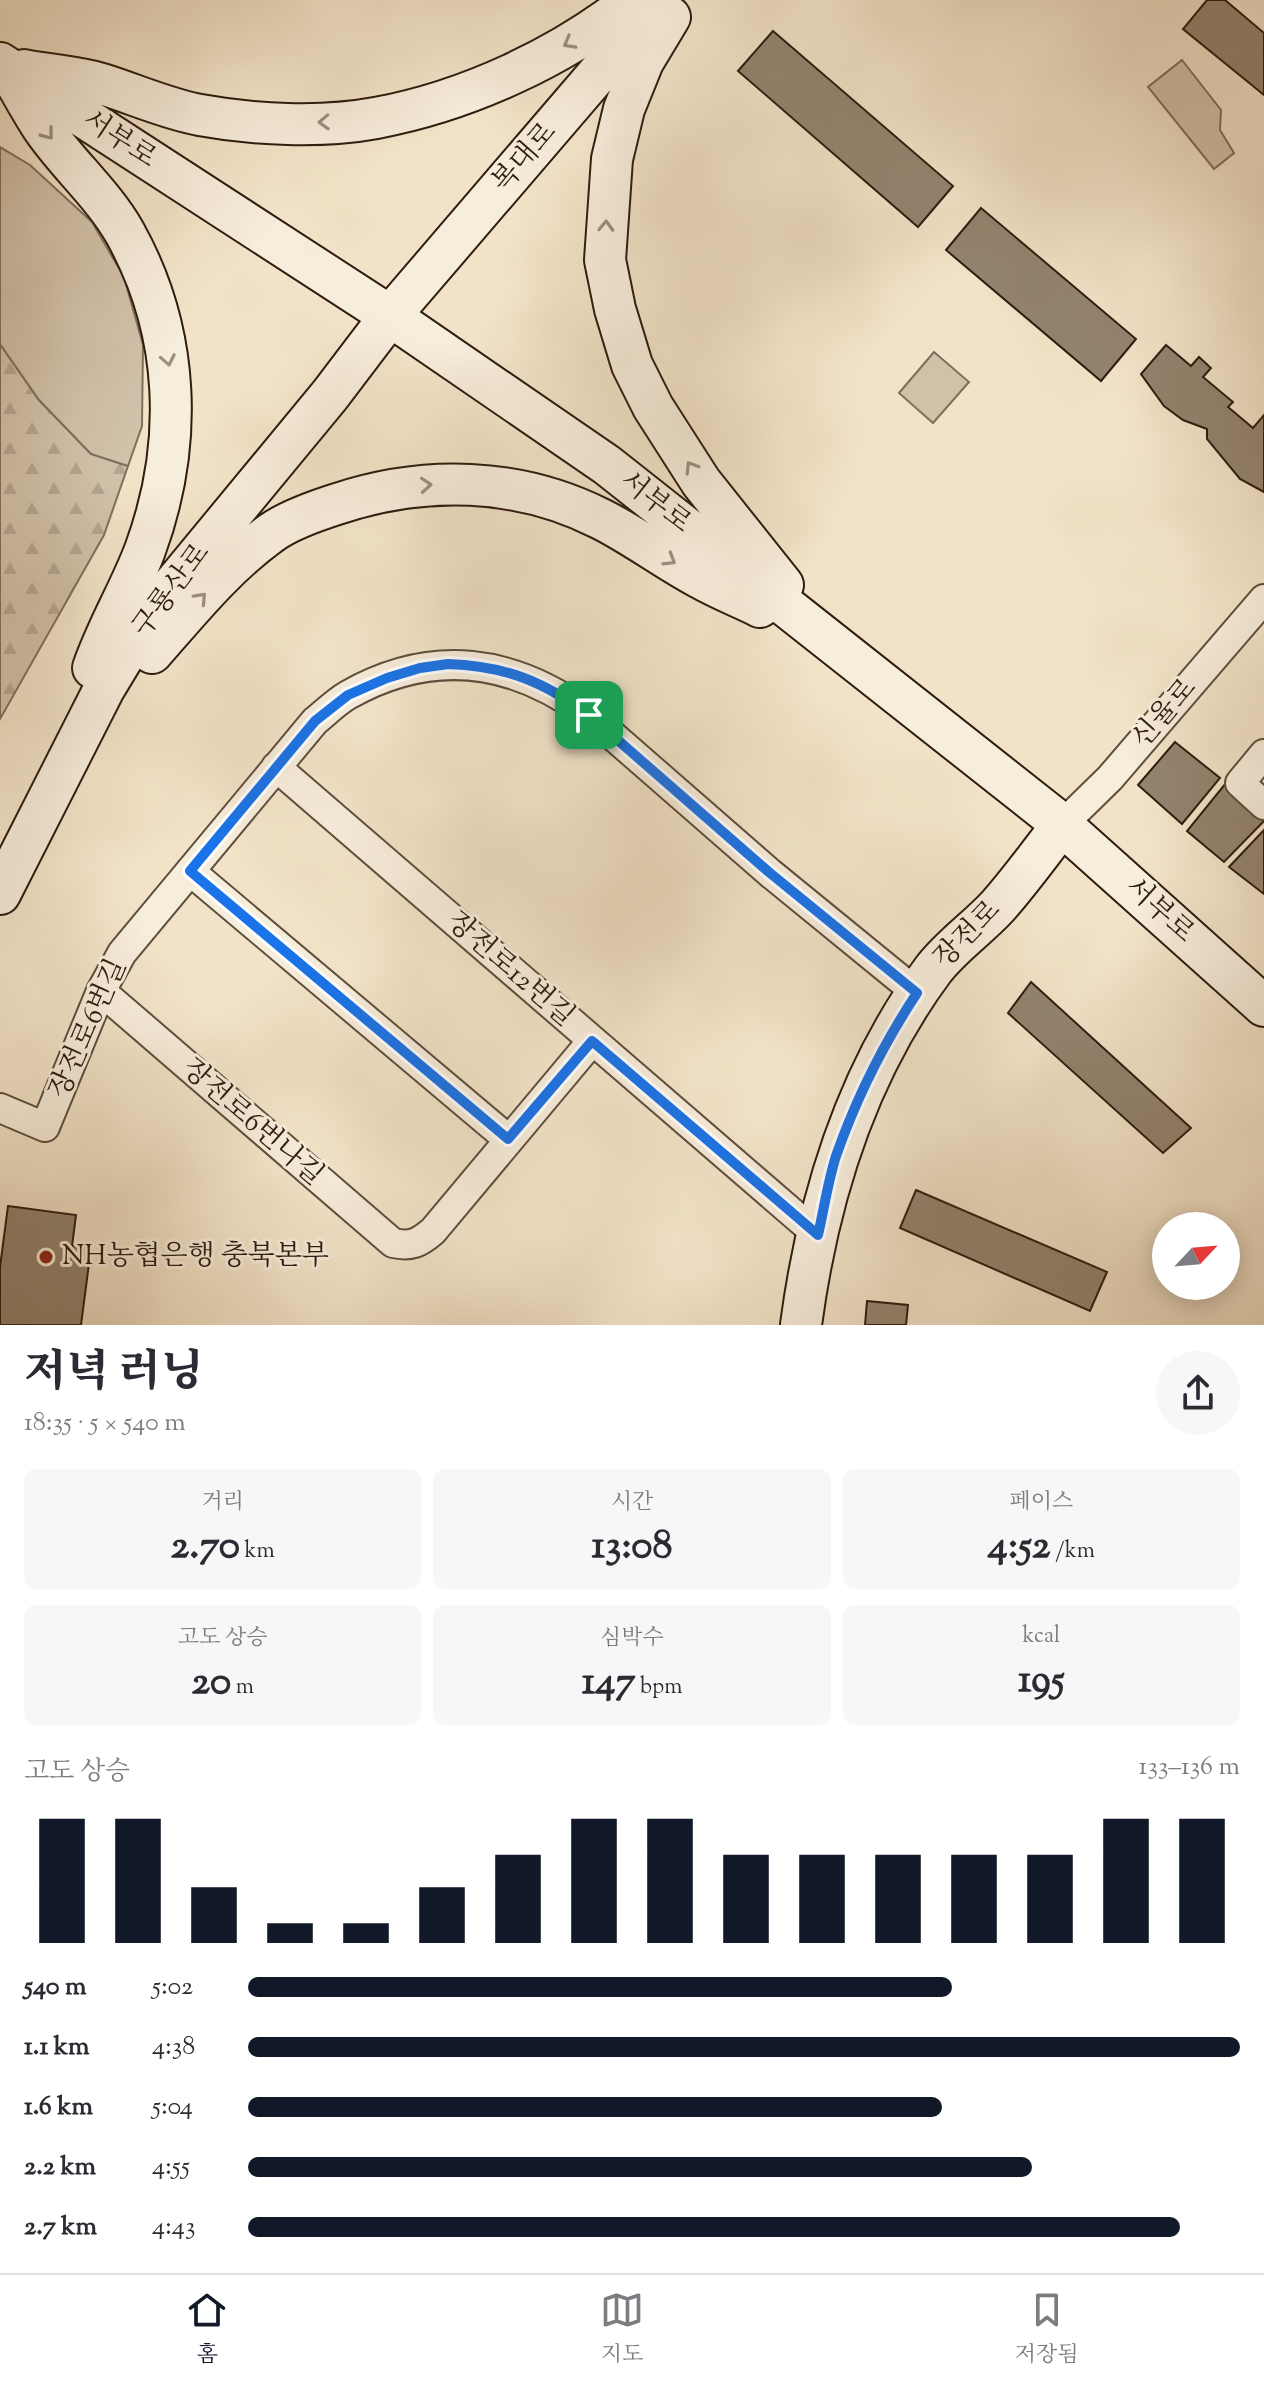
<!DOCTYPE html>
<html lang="ko">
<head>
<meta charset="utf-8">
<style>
  body { margin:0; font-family:"Sorts Mill Goudy","Noto Serif KR",serif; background:#f7f7f7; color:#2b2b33; height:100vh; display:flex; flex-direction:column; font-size:30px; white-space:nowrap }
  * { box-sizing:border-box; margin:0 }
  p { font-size:26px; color:#7c7c81 }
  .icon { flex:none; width:44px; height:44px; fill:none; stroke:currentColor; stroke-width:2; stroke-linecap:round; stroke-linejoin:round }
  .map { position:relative; height:1325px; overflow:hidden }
  .sheet { display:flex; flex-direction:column; background:#fff; flex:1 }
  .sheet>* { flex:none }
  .needle { width:52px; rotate:64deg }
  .controls { position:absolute; left:1152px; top:1212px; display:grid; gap:16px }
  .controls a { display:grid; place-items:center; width:88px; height:88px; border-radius:50%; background:#fff; box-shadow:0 4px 20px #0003; font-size:40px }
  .pin { position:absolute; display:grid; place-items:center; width:68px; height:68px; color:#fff; margin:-34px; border-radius:16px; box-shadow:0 4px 12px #0006 }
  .round { display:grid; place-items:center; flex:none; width:84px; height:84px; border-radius:42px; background:#f7f7f7 }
  .overview { display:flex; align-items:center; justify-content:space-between; height:136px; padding:0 24px }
  h1 { font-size:44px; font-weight:800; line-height:60px }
  .metrics { display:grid; grid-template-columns:repeat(3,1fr); gap:12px; height:136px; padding:8px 24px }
  .metrics div { display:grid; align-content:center; border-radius:12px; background:#f7f7f7; text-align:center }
  .metrics b { font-size:40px; font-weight:800 }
  .metrics small { font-size:22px; font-weight:400 }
  .metrics p { font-size:22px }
  .chart { height:224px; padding:16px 24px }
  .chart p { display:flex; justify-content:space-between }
  .chart svg { width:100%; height:144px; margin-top:8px; stroke:#111827; stroke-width:6 }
  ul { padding:0 24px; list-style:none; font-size:26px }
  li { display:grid; grid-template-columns:128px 96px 1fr; align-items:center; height:60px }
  li i { height:20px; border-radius:10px; background:#111827 }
  .dock { display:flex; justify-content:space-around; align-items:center; height:112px; border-top:2px solid #e1e1e2; background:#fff; font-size:22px; color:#7c7c81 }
  .dock a { display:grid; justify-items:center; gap:4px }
  .dock .on { color:#111827 }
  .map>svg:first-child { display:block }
</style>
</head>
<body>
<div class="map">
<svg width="1264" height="1325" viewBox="0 0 1264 1325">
  <defs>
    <pattern id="forest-firs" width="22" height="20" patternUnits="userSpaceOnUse" patternTransform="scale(2)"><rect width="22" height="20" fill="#d1c1a9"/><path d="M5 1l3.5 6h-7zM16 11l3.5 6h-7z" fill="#b4a590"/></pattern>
  </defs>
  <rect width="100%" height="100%" fill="#f2e3c8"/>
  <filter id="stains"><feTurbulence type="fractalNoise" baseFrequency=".0025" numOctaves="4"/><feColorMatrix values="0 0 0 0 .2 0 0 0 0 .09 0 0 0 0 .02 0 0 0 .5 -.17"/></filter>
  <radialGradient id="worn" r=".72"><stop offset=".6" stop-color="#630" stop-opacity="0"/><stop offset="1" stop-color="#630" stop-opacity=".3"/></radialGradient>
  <!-- forest -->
  <path fill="url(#forest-firs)" stroke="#7f6e5c" stroke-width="2" d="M0,344L39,400L91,454L128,466L104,535L0,719Z"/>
  <!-- park -->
  <path fill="#d1c1a9" stroke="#7f6e5c" stroke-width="2" d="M1182,60L1221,110L1220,130L1234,153L1214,169L1148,87Z
    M0,147L30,165L92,222L124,277L143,345L142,426L128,466L91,454L39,400L0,344Z
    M934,352L969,382L933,423L899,393Z"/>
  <!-- building -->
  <path fill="#93836f" stroke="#2d1c0f" stroke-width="2" d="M1207,0H1225L1264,33V95L1183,29Z
    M773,31L953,186L918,227L738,71Z
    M981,208L1136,339L1101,381L946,250Z
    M1166,345L1191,366L1199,357L1211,368L1203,377L1233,402L1228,407L1253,428L1264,415V492L1240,479L1207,439V429L1183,420L1164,406L1141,374Z
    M1175,742L1220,778L1182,824L1138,785Z
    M1226,783L1264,815V821L1224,862L1187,831Z
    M1264,830V894L1229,867Z
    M1031,982L1191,1128L1163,1153L1008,1013Z
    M916,1190L1107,1272L1090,1311L900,1228Z
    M8,1206L76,1215L72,1246L91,1248L81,1325H0V1267Z
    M867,1301L908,1305L906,1325H865Z"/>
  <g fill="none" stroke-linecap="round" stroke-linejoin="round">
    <defs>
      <path id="street" d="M1264,754L1240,783L1264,805
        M276,767L818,1235
        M1062,825L1110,778L1264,599
        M190,871L508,1139
        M101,991L393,1243C411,1247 419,1243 433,1231L592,1041
        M0,1108L45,1127L101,991L122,953L315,721C325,713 336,702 348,695C433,647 514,659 589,715L770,873L917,993"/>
      <path id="secondary" d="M670,17L643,62L624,109L612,159L605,260L615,309L632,365L653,407L701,482L783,585
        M0,63L390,316L607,465L1054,818L1264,1006
        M24,70C49,75 77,76 102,84C134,94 167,109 200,115C254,125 322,128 376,118C467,101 560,58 633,0
        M11,74C21,92 31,110 42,127C67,164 103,194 125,233C180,332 184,444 145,550C130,590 107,627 93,668
        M152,653C189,611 225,566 271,533C289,520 315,511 337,504C424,475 518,477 601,519C635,536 666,560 700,578C719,589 740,597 760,607
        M0,894L104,689L150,613L330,395L390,316L661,0
        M801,1325C818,1197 856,1074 933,970C951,946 978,928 998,906C1021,880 1041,852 1062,825"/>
    </defs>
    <!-- street casing -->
    <use href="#street" stroke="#5e4e3d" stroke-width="32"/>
    <!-- secondary casing -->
    <use href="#secondary" stroke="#2d1c0f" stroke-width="44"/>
    <!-- street -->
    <use href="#street" stroke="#f7eddb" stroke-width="28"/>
    <!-- secondary -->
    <use href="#secondary" stroke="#f7eddb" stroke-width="40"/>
  </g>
  <!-- one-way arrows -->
  <defs><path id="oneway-chevron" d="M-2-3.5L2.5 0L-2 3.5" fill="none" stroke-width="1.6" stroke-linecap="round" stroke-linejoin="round" transform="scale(2)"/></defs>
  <g stroke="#9c8f7f">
    <use href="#oneway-chevron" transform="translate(569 43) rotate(151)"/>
    <use href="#oneway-chevron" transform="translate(324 122) rotate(178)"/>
    <use href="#oneway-chevron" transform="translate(48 134) rotate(52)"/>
    <use href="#oneway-chevron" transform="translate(606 226) rotate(-88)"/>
    <use href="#oneway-chevron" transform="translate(168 360) rotate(79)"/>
    <use href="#oneway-chevron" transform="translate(691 467) rotate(-122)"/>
    <use href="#oneway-chevron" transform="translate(426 485) rotate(-4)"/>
    <use href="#oneway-chevron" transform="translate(670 560) rotate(31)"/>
    <use href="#oneway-chevron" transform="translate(201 598) rotate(-47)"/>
  </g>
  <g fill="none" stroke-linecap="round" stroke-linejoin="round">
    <defs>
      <path id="route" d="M448,664C505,666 543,681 589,715L770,873L917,993C884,1043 856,1099 836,1156C828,1181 824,1209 818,1235L592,1041L508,1139L190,871L315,721L348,695L387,678L420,668Z"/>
    </defs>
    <!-- route casing -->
    <use href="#route" stroke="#fff" stroke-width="16"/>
    <!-- route -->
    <use href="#route" stroke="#1a73e8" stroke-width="10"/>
  </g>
  <!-- markers -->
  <circle fill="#8f2418" stroke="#f7eddb" stroke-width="3" cx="46" cy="1257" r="8"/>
  <g text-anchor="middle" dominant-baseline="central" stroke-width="6" stroke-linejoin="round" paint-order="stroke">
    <!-- street labels -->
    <g font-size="28" fill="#2d1c0f" stroke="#f7eddb">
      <text transform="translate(119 140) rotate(33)">서부로</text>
      <text transform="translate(525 158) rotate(-49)">복대로</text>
      <text transform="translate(655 503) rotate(38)">서부로</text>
      <text transform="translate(172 591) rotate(-53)">구룡산로</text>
      <text transform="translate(1165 714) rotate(-49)">신율로</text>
      <text transform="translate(1159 911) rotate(42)">서부로</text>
      <text transform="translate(968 935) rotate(-46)">장전로</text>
      <text transform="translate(510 970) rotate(41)">장전로12번길</text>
      <text transform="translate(89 1029) rotate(-66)">장전로6번길</text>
      <text transform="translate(252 1123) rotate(41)">장전로6번나길</text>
    </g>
    <!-- poi labels -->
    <g font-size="28" fill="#2d1c0f" stroke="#f7eddb" text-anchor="start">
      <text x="62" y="1257">NH농협은행 충북본부</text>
    </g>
  </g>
  <rect width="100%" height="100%" filter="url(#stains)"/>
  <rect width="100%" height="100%" fill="url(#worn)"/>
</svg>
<div class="controls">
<a><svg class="needle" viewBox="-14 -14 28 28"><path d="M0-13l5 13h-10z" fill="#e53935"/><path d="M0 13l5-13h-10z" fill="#7c7c81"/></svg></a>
</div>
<div class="pin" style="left:589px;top:715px;background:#1e9e55"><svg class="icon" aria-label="arrive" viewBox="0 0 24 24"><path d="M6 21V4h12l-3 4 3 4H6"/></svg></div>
</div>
<section class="sheet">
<div class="overview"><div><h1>저녁 러닝</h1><p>18:35 · 5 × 540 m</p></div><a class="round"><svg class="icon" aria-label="share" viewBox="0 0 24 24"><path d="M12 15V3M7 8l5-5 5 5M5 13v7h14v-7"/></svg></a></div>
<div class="metrics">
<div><p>거리</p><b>2.70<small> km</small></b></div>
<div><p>시간</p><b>13:08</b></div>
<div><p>페이스</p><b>4:52<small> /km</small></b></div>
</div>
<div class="metrics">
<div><p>고도 상승</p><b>20<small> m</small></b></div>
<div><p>심박수</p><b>147<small> bpm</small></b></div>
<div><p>kcal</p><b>195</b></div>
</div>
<div class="chart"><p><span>고도 상승</span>133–136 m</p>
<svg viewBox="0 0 160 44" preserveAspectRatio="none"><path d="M5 44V6M15 44V6M25 44V27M35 44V38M45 44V38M55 44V27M65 44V17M75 44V6M85 44V6M95 44V17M105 44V17M115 44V17M125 44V17M135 44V17M145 44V6M155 44V6"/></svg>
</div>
<ul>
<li><b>540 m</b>5:02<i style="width:71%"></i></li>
<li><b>1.1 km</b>4:38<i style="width:100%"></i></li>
<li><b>1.6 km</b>5:04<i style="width:70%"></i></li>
<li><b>2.2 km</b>4:55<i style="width:79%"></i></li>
<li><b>2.7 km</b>4:43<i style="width:94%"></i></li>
</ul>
</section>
<nav class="dock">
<a class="on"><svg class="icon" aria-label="home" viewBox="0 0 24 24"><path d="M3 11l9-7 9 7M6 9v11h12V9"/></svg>홈</a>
<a><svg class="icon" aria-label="map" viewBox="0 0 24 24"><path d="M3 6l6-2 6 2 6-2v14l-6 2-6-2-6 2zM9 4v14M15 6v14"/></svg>지도</a>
<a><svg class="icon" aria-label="saved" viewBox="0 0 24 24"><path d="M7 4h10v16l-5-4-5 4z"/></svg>저장됨</a>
</nav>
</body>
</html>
